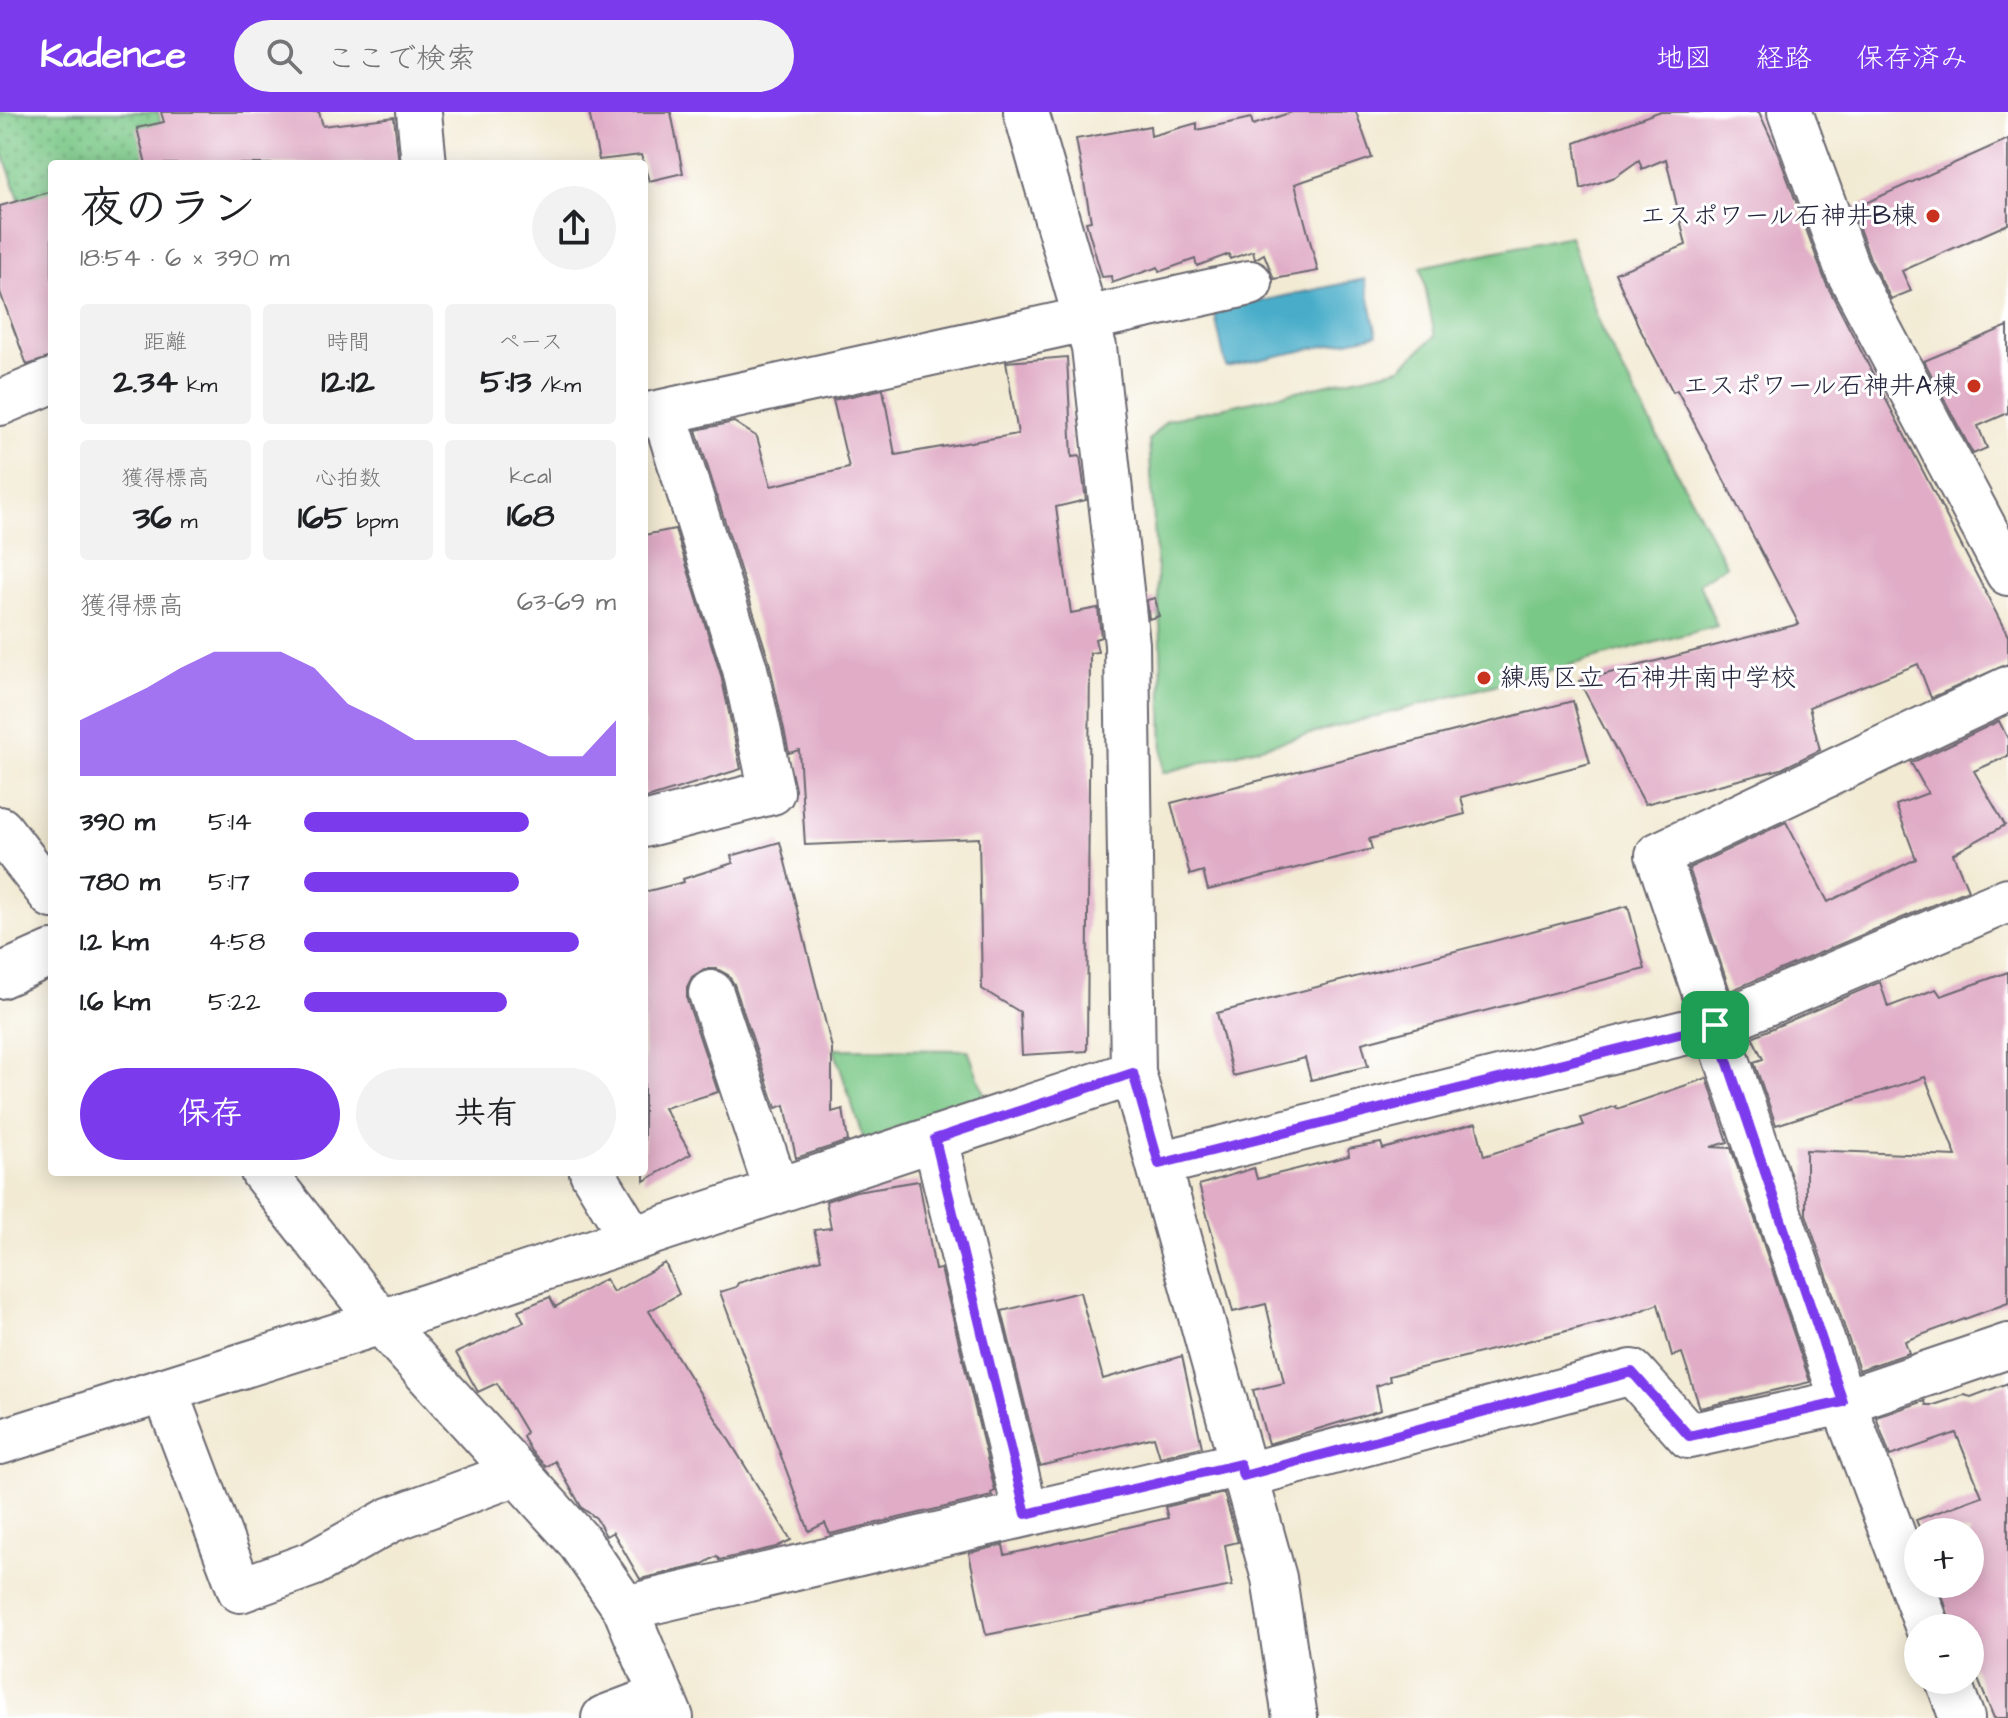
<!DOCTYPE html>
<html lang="ja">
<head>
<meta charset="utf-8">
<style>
  body { margin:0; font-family:"Architects Daughter","Klee One",sans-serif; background:#f2f2f2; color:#202124; height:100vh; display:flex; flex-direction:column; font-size:30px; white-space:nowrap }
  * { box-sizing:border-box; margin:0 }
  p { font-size:26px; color:#757577 }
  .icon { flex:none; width:44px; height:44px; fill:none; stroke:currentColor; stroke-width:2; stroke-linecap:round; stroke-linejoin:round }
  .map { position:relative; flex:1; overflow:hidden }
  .details { position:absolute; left:48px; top:48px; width:600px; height:1016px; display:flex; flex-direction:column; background:#fff; border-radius:8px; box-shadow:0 4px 20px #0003 }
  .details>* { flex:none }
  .buttons { position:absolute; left:1904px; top:1406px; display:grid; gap:16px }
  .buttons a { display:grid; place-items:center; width:80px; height:80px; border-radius:50%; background:#fff; box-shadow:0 4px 20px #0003; font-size:40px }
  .pin { position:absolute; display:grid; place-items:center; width:68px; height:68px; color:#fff; margin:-34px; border-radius:16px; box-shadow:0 4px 12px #0006 }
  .round { display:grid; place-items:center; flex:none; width:84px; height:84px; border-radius:42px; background:#f2f2f2 }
  .headline { display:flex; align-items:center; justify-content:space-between; height:136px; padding:0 32px }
  h1 { font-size:44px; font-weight:700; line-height:60px }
  .metrics { display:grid; grid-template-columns:repeat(3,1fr); gap:12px; height:136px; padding:8px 32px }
  .metrics div { display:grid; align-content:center; border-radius:8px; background:#f2f2f2; text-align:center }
  .metrics b { font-size:34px; font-weight:700 }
  .metrics small { font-size:22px; font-weight:400 }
  .metrics p { font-size:22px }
  .chart { height:224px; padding:16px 32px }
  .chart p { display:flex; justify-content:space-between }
  .chart svg { width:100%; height:144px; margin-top:8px; fill:#7c3aed; opacity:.7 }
  .action { display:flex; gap:16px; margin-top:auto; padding:16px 32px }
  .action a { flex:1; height:92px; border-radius:48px; background:#7c3aed; color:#fff; font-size:32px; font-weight:700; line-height:92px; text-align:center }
  .action a+a { background:#f2f2f2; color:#202124 }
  ul { padding:0 32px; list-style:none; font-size:26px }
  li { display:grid; grid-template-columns:128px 96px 1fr; align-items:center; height:60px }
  li i { height:20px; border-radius:10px; background:#7c3aed }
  header { display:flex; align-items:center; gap:48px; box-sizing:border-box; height:112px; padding:0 40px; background:#7c3aed; color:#fff }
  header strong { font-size:38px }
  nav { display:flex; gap:44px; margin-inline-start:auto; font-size:28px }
  .search { width:560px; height:72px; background:#f2f2f2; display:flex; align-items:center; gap:20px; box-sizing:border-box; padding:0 28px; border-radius:44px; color:#757577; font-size:30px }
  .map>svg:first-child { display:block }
</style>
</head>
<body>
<header>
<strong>Kadence</strong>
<div class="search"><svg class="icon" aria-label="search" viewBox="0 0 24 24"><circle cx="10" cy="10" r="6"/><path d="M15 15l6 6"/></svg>ここで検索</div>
<nav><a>地図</a><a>経路</a><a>保存済み</a></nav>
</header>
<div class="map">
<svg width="2008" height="1606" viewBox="0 0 2008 1606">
  <defs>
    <pattern id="garden-dots" width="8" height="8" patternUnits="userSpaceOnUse" patternTransform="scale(2)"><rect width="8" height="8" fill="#7ac887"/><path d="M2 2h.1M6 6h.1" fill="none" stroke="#64a270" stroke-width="1.8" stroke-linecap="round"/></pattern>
  </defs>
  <rect width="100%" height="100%" fill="#fff"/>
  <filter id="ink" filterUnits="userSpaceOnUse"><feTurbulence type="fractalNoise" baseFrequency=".0125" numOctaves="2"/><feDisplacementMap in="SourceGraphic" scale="16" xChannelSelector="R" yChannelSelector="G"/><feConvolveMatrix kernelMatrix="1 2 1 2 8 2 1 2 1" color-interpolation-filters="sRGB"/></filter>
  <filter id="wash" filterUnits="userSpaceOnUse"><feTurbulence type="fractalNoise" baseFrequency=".006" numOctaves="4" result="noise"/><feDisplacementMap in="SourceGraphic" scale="32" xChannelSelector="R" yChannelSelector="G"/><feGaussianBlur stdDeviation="1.8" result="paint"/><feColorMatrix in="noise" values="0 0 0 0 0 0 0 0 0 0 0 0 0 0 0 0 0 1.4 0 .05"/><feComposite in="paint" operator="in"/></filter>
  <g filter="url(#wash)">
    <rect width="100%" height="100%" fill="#f2ead3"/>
    <!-- park -->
    <path fill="#7ac887" stroke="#4e7561" stroke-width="2" d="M1570,124L1601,217L1726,453L1699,471L1717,514L1163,661L1161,529L1149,328L1167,308L1400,256L1435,224L1421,155Z
      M834,937L968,938L987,990L864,1029Z"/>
    <!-- garden -->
    <path fill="url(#garden-dots)" stroke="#4e7561" stroke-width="2" d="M0,0H158L171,52H52V179L0,33Z"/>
    <!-- water -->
    <path fill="#49adc9" stroke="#366882" stroke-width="2" d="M1365,167L1377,223L1226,255L1214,199Z"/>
    <g id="blocks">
      <!-- building -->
      <path fill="#e0acc6" d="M161,0H319L323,14L394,5L399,52H146L137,16L164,10Z
        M589,0H671L683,61L649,69L641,43L599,48Z
        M1292,0H1356L1372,46L1295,72L1318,159L1274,167L1264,142L1255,147L1253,139L1230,147L1229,142L1197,154L1195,147L1159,160L1158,155L1112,171L1111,164L1102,165L1086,110L1091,109L1076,27L1150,14L1151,24L1197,11V18L1251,6L1253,13Z
        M1658,0H1759L1778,41L1826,171L2008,524V552L1931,586L1918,552L1809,595L1820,638L1781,657L1645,692L1579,569L1799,512L1677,278L1673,280L1639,215L1615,161L1686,133L1666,47L1642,57L1639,48L1615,65L1581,77L1575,31Z
        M2008,27V112L1902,159L1911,179L1891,187L1871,149L1852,97Z
        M52,79V245L27,253L0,180V94Z
        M2008,214V301L1978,314L1987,336L1973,342L1924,249Z
        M1067,245L1072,345L1080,344L1086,388L1056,395L1071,501L1098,496L1101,525L1095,527L1098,540L1090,541L1087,939L1022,943L1020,900L982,877L979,726L805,733L799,638L789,641L769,549L696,318L734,310L757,325L771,374L849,356L833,288L883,277L895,343L1018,322L1006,250Z
        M675,417L721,563L741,657L644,687V423Z
        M1155,486L1159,504L1149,507L1147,488Z
        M1573,589L1590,651L1461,685L1465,702L1369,727L1372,737L1208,778L1203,759L1190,763L1171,691Z
        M1999,609L2008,627V644L1974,659L2005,713L1953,742L1968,778L1730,879L1689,756L1786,710L1828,790L1916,747L1896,693L1928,681L1911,651Z
        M780,730L832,936V1000L843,997L848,1029L796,1046L785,993L776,996L734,872L728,863L717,857H704L692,865L687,875V888L718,980L664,996L691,1042L644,1069V780L684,770L683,767L733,751L731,744Z
        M1628,794L1645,857L1362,931L1368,954L1311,968L1305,946L1233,964L1217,901Z
        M2008,860V1191L1905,1229L1909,1241L1859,1258L1806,1102V1038L1956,1044L1925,965L1776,1013L1754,950L1763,947L1752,925L1880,870L1888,895L1936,877L1941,884Z
        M1707,966L1728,1030L1711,1035L1731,1036L1810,1270L1700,1296L1682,1241L1672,1244L1658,1192L1630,1203L1389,1264L1390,1269L1376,1274L1381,1298L1268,1332L1253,1278L1284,1271L1266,1192L1233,1200L1199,1073L1254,1056L1257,1067L1349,1044L1348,1037L1381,1031L1383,1037L1476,1011L1484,1044L1584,1013L1581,1006L1616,994L1617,997Z
        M919,1069L935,1158L941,1157L995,1379L991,1381L992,1384L830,1422L825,1411L809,1419L720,1180L736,1175L738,1171L821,1147L814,1118L831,1116L826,1089L856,1079Z
        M665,1151L679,1182L649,1199L791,1428L776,1435L719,1448L717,1444L701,1453L640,1467L613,1420L606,1424L596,1406L582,1396L555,1349L546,1355L531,1339L523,1325L526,1320L497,1271L478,1280L456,1241L524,1210L518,1198L550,1185L555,1195L605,1167L613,1180Z
        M1080,1180L1103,1267L1182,1244L1202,1335L1160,1345L1154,1325L1040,1354L1002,1199Z
        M2008,1271V1606H1994L1970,1548V1516H1952L1939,1472H1970V1420H1921L1916,1408L1982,1384L1956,1321L1890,1344L1876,1305L1925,1289L1926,1293H1934L1964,1283L1971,1285Z
        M1224,1381L1238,1430L1225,1433L1232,1474L986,1523L969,1441L1003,1433L1005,1443L1168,1406L1165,1395Z"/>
    </g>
  </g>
  <g filter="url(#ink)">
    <use href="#blocks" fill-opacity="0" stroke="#6b6870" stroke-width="2"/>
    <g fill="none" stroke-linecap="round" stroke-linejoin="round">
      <defs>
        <path id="street" d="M419,0L424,52
          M1026,0L1094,235L1127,532L1133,961L1274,1466L1295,1606
          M1790,0L1848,159L2008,461
          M0,291L52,269
          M644,304L1250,171
          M644,713L772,680L745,557L664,300
          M0,717L52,784
          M0,864L52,841
          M711,881L777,1079
          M935,1027L1026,1402
          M1159,1052L1715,913L2008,788
          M263,1060L381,1210L578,1428L625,1496L671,1606
          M592,1060L632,1126
          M165,1279L240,1478L312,1452L390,1408L517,1361
          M0,1330L381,1210L1133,961
          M1243,1364L1632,1260L1689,1324L1843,1290L2008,1234
          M625,1496L1240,1352
          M1928,1516L1843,1290L1658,743L2008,577
          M1948,1568L1962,1606
          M604,1606L662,1584"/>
      </defs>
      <!-- street casing -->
      <use href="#street" stroke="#6b6870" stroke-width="48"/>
      <!-- street -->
      <use href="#street" stroke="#fff" stroke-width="44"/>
    </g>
  </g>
  <g fill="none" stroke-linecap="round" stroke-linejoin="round" filter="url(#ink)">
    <defs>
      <path id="route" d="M1715,913L1843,1290L1689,1324L1632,1260L1243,1364L1240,1352L1026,1402L935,1027L1133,961L1159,1052Z"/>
    </defs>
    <!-- route casing -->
    <use href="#route" stroke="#fff" stroke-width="16"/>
    <!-- route -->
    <use href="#route" stroke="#7c3aed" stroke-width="10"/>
  </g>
  <!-- markers -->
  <g fill="#c8321e" stroke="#fff" stroke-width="3">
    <circle cx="1933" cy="104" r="8"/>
    <circle cx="1974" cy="274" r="8"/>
    <circle cx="1484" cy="566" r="8"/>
  </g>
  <g text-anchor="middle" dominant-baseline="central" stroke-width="6" stroke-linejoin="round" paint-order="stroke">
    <!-- poi labels -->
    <g font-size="26" fill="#22223b" stroke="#fff" text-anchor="end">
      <text x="1917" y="104">エスポワール石神井B棟</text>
      <text x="1958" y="274">エスポワール石神井A棟</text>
      <text x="1500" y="566" text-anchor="start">練馬区立 石神井南中学校</text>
    </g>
  </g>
</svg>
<div class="buttons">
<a>+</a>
<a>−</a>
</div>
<div class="pin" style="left:1715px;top:913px;background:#1e9e55"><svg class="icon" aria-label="arrive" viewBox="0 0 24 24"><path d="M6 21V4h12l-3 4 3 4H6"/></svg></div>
<section class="details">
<div class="headline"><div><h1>夜のラン</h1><p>18:54 · 6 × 390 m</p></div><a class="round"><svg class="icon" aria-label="share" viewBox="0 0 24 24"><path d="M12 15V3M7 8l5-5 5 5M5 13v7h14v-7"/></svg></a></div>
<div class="metrics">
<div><p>距離</p><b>2.34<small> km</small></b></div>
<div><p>時間</p><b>12:12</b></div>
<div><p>ペース</p><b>5:13<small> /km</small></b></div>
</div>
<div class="metrics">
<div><p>獲得標高</p><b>36<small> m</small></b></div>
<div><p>心拍数</p><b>165<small> bpm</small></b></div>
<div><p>kcal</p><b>168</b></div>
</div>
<div class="chart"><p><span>獲得標高</span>63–69 m</p>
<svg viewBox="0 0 160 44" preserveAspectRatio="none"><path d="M0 44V27L10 22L20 17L30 11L40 6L50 6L60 6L70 11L80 22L90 27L100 33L110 33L120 33L130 33L140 38L150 38L160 27V44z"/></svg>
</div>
<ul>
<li><b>390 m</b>5:14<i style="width:72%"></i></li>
<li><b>780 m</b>5:17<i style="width:69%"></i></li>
<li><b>1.2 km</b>4:58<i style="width:88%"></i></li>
<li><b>1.6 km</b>5:22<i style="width:65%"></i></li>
</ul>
<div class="action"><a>保存</a><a>共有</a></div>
</section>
</div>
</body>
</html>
